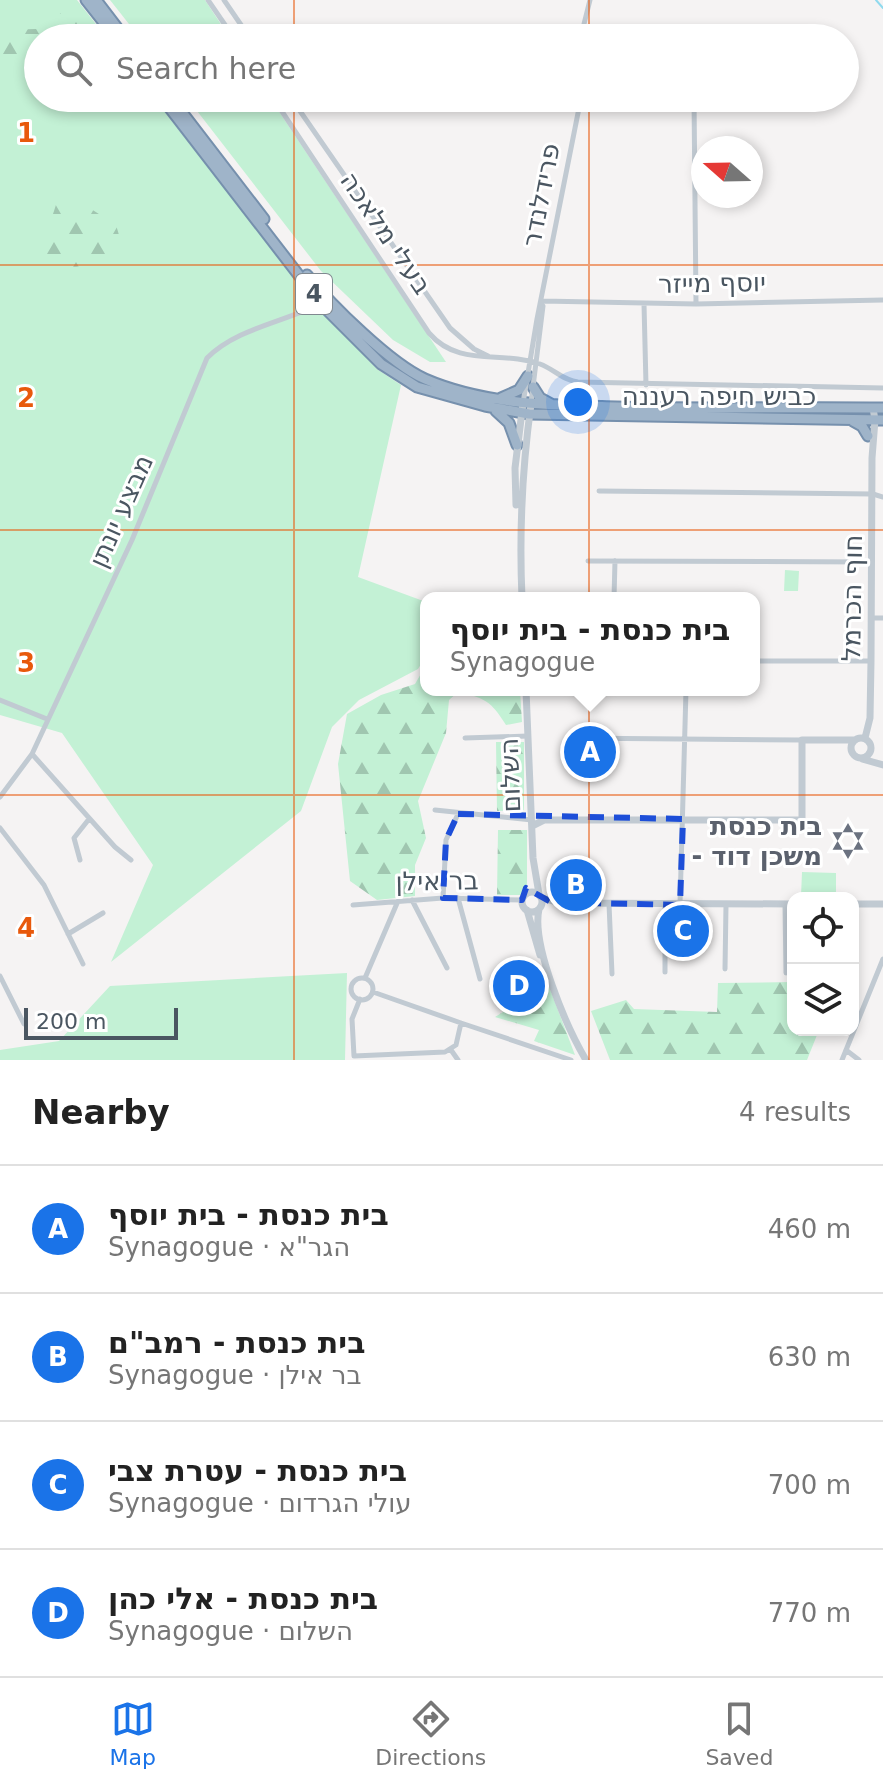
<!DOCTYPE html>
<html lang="en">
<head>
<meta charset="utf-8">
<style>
  body { margin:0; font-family:"DejaVu Sans","Noto Sans Hebrew",sans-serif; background:#f6f6f6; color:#222 }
  .controls { position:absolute; right:24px; bottom:24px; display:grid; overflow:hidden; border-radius:16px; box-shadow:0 4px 12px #0003 }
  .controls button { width:72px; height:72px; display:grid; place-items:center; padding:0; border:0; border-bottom:2px solid #e0e0e0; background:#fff; color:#222; font:40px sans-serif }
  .compass { position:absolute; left:691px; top:136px; width:72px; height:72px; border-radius:50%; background:#fff; box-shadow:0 4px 12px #0003; rotate:290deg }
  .scale { position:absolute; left:24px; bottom:20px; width:154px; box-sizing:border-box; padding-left:8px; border:4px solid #4a5661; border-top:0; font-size:22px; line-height:28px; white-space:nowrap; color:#4a5661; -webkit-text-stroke:6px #fff; paint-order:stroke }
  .you { position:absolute; left:578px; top:402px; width:28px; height:28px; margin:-20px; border:6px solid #fff; border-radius:50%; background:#1a73e8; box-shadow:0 0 0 12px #1a73e833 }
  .badge { display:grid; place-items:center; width:52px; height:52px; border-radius:50%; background:#1a73e8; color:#fff; font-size:26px; font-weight:700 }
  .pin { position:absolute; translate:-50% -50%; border:4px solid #fff; box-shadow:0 2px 8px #0006 }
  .popup { position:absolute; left:420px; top:592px; width:340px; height:104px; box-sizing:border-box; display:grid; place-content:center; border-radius:16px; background:#fff; filter:drop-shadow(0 2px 6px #0005); font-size:26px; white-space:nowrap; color:#767676 }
  .popup b { font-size:30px; color:#222 }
  .popup::after { content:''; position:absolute; left:50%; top:100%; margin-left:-16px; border:16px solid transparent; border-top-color:#fff }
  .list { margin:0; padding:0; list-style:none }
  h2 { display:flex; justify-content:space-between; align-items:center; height:104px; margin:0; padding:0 32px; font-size:34px }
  h2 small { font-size:26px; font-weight:400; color:#767676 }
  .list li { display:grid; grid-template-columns:52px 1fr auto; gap:24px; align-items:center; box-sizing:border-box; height:128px; padding:0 32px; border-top:2px solid #e0e0e0 }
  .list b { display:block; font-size:30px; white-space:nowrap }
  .list p { margin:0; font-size:26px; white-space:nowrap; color:#767676 }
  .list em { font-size:26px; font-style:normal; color:#767676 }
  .icon { flex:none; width:44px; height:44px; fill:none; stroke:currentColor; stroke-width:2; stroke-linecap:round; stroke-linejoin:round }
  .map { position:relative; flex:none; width:883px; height:1060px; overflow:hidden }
  .search { position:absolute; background:#fff; box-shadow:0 4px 12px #0003; left:24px; right:24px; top:24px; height:88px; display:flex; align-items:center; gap:20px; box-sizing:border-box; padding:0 28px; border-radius:44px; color:#767676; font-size:30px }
  .sheet { height:616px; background:#fff }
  nav { display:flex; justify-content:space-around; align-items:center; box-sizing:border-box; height:112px; border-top:2px solid #e0e0e0; background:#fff; font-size:22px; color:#767676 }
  nav a { display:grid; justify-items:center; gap:4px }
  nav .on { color:#1a73e8 }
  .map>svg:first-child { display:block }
  .green { fill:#c3f1d5 }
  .forest { fill:url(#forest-firs) }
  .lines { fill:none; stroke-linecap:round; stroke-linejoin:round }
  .stream { stroke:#90daee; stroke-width:2 }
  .trunk-casing { stroke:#7690ad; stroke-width:13 }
  .minor { stroke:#c1cad2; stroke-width:5 }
  .tertiary { stroke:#c1cad2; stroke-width:7 }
  .trunk { stroke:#9fb4c9; stroke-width:9 }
  .marked { fill:none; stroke:#1d4ed8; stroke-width:6; stroke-dasharray:16 10; stroke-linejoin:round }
  .grid { fill:none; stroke:#e8590c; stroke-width:2; stroke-opacity:0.55 }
  .labels { text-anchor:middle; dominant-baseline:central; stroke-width:6; stroke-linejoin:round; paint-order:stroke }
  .shield { fill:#fff; stroke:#808990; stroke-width:2 }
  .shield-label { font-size:24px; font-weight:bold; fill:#4a5661 }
  .street-label { font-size:26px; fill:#4a5661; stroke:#fff }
  .worship-label { font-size:26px; font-weight:bold; fill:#5b616d; stroke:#fff; text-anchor:end }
  .grid-label { font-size:26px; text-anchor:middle; font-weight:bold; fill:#e8590c; stroke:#fff; stroke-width:6; stroke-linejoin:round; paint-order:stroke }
</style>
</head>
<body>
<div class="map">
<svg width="883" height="1060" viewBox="0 0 883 1060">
  <defs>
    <pattern id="forest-firs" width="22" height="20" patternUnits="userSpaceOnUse" patternTransform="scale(2)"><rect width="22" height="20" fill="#c3f1d5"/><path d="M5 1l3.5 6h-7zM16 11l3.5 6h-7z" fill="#a0c6b0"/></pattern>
  </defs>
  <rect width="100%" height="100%" fill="#f5f3f3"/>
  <path class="green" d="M 0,0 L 77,0 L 107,38 L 38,38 L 38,98 L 154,98 L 312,300 L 377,369 L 401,385 L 358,577 L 426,602 L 426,656 L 418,669 L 359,700 L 332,727 L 301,811 L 111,962 L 153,865 L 62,733 L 0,715 Z
    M 110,0 L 205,0 L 230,38 L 140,38 Z
    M 187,98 L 270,98 L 446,362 L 430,362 L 393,340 L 321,271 Z
    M 785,570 L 799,571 L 798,591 L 784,591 Z
    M 802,872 L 836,873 L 836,897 L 801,896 Z
    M 347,973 L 345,1060 L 0,1060 L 0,1050 L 59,1041 L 110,986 Z"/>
  <path class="forest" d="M 66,10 C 78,16 85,23 86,37 L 38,38 L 38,56 L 24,56 L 0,78 L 0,30 L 36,29 Z
    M 72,200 L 88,207 L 116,225 L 119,235 L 116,255 C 97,264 46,281 45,245 C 45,232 54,214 57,201 Z
    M 426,665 L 426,690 L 520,690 L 522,722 L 506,725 C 491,701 485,698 458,692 L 449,700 L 446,733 L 418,801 L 426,838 L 415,865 L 415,896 L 377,900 L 350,881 L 338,764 L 347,714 L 381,695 L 415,684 Z
    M 496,742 L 524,742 L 524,810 L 497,811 Z
    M 498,830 L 527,830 L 527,895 L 497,895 Z
    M 542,968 L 575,1055 L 534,1041 L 539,1030 L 495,1017 L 529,996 L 528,975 Z
    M 793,982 L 793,1030 L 819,1030 L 807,1060 L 610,1060 L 591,1011 L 626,1000 L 634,1009 L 717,1012 L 718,983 Z"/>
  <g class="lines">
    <path class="stream" d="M 876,0 L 883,8"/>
    <g class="trunk-casing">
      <path id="trunk" d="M 86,0 L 116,38
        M 96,0 L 125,38
        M 162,98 L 321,304 L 381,364 L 417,387 L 485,406 L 529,414 L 883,420
        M 171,98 L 264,219
        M 307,275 C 331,305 391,364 425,379 C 485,405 552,405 616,407 C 705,409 794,407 883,408
        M 533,387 L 540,398 L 551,404
        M 501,398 L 519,390 L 528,376
        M 496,411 L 509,423 L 517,445
        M 853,421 L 862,426 L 868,436"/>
    </g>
    <path class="minor" d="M 208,0 L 234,38
      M 224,0 L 250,38
      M 589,38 L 584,24 L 590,0
      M 273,98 L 429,333 C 459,368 501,350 540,364 C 554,369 562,380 578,382 L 883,388
      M 291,98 L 450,328 L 474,349 L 488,356
      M 694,98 L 696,304
      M 542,301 L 696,304 L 883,300
      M 644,304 L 646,385
      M 523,403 L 537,319 L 581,98
      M 531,403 L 543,306
      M 599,491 L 873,494 L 883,497
      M 588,561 L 872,562
      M 614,598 L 615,561
      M 872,618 L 883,618
      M 754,661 L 871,661
      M 0,700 L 47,719
      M 465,738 L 528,736
      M 569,738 L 802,740
      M 32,754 L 115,847 L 131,860
      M 0,797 L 32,754 L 132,540 L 207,358 C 237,328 285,322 322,303
      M 435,810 L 532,820
      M 0,828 L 44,885 L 83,964
      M 80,860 L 74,838 L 89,819
      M 443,898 L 446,840 L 458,814
      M 458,898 L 480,979
      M 412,900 L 447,968
      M 609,904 L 612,974
      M 680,904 L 686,690
      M 785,904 L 786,973
      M 353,905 L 443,898 L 522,900
      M 68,934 L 103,913
      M 725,969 L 726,905
      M 665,972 L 665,905
      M 0,976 L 24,1024
      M 365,978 L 398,901
      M351 989a11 11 0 1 1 22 0a11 11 0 1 1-22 0Z
      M 373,992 L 461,1023
      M 360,999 L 352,1019 L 354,1056 L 445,1052 L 456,1045 L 461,1023 L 571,1060
      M 451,1050 L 458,1060
      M 846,1050 L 859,1060
      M 842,1060 L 883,959"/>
    <path class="tertiary" d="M 516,505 L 515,468 L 523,403
      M 522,598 C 519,532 522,470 531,404
      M 526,690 L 533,858 L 539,894
      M851 748a10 10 0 1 1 20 0a10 10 0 1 1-20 0Z
      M 865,738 L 870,718 L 871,661 L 872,458 L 875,420 L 873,408
      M 862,759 L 883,765
      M 532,826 L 544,820 L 802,820 L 802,740 L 854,740
      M522 902a10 10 0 1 1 20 0a10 10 0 1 1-20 0Z
      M 542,898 L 560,903 L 793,904
      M 853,904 L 883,904
      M 539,909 C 531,945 567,1028 586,1060
      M 527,910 L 540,955"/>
    <use href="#trunk" class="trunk"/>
  </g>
  <path class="marked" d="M 458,814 L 683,819 L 680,905 L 551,902 L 526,888 L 522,900 L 443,898 L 446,840 Z"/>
  <path class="grid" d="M 294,0 L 294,38M 589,0 L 589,38M 294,98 L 294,1060M 589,98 L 589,1060M 0,265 L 883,265M 0,530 L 883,530M 0,795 L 883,795"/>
  <defs>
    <g id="synagogue-bare" transform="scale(2.76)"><path d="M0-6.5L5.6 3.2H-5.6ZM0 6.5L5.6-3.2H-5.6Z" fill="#6b7280" stroke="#fff" stroke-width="2.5" paint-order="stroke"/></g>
  </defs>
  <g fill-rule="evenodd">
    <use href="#synagogue-bare" x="848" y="841"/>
  </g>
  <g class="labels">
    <rect class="shield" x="296" y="274" width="36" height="40" rx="6"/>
    <g class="shield-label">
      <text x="314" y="294">4</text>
    </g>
    <g class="street-label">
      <text transform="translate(541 195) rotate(-79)">פרידלנדר</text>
      <text transform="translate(386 233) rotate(56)">בעלי מלאכה</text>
      <text transform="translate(712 283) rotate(-1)">יוסף מייזר</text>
      <text x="719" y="396">כביש חיפה רעננה</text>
      <text transform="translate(121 511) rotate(-66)">מבצע יונתן</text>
      <text transform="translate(852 598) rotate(-89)">חוף הכרמל</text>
      <text transform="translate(510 775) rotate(-92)">השלום</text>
      <text transform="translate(437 881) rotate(-1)">בר אילן</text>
    </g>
    <g class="worship-label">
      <text x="822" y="826">בית כנסת<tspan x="822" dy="30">- משכן דוד</tspan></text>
    </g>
  </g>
  <g class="grid-label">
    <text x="26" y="142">1</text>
    <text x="26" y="407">2</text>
    <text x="26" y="672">3</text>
    <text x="26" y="937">4</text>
  </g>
</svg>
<div class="controls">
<button><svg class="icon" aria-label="locate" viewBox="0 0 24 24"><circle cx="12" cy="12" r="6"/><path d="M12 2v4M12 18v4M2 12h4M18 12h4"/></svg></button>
<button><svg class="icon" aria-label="layers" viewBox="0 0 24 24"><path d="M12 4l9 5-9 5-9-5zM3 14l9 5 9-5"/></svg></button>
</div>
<svg class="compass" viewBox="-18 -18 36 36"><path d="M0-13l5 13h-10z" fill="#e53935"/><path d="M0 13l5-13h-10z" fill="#767676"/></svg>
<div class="scale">200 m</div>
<div class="you"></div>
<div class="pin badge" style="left:590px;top:752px">A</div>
<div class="popup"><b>בית כנסת - בית יוסף</b>Synagogue</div>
<div class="pin badge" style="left:576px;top:885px">B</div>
<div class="pin badge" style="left:683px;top:931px">C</div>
<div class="pin badge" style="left:519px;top:986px">D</div>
<div class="search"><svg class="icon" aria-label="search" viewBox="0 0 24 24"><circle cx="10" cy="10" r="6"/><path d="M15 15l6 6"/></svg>Search here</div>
</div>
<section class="sheet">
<h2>Nearby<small>4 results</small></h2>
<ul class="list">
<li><span class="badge">A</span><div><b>בית כנסת - בית יוסף</b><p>Synagogue · הגר&quot;א</p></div><em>460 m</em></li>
<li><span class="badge">B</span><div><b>בית כנסת - רמב&quot;ם</b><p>Synagogue · בר אילן</p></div><em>630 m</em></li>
<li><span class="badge">C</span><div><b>בית כנסת - עטרת צבי</b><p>Synagogue · עולי הגרדום</p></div><em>700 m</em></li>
<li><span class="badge">D</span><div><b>בית כנסת - אלי כהן</b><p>Synagogue · השלום</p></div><em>770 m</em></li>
</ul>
</section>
<nav>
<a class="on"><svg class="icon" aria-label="map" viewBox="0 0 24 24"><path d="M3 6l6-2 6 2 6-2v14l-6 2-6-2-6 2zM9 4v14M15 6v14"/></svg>Map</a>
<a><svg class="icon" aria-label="directions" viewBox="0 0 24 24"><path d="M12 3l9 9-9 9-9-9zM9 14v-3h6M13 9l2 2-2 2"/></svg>Directions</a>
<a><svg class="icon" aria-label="saved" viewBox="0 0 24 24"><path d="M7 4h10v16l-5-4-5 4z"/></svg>Saved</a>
</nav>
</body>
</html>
